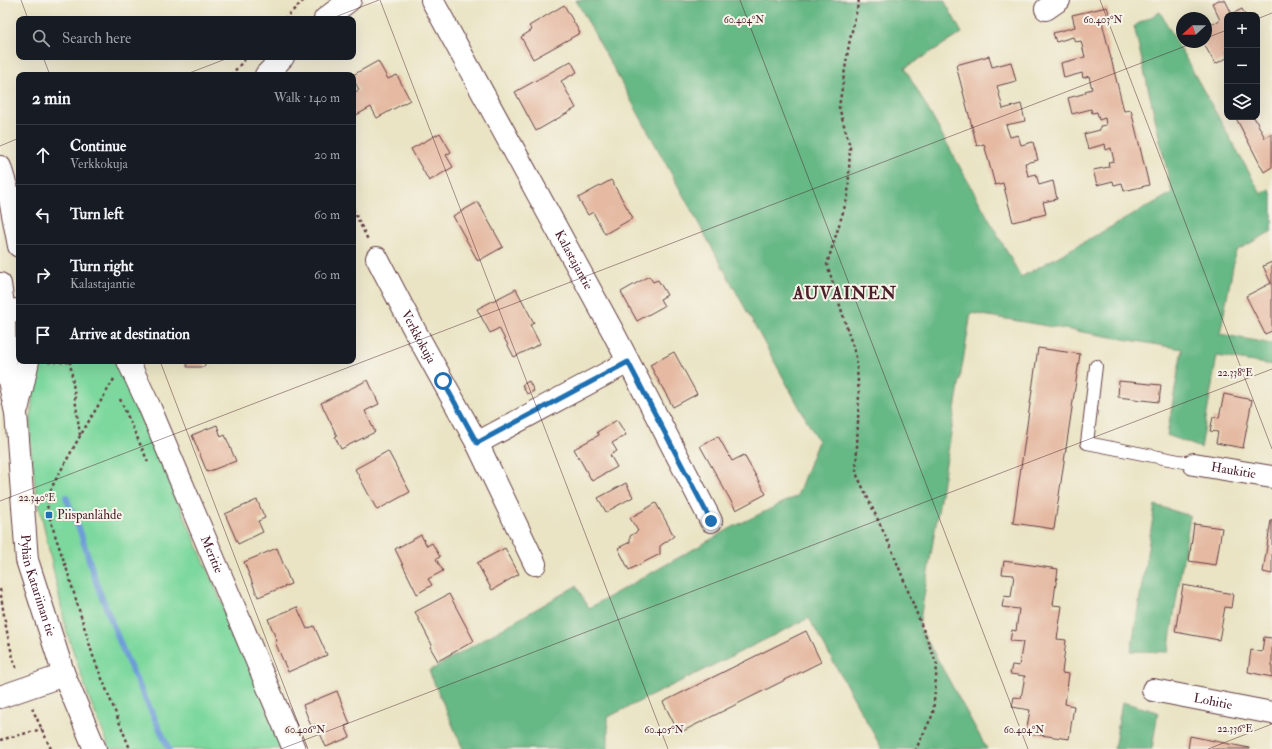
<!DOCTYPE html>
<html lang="en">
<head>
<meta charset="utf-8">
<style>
  body { margin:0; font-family:"IM FELL Double Pica",serif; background:#242831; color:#f1f3f6 }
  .controls { position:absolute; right:12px; top:12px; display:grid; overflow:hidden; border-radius:8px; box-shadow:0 4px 16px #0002 }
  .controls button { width:36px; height:36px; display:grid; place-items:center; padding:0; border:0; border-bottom:1px solid #363941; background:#171b24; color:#f1f3f6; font:20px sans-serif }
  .compass { position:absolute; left:1176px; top:12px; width:36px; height:36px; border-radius:50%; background:#171b24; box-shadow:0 4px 16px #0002; rotate:249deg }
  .stop { position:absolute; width:12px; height:12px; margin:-9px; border:3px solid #1f6fb2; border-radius:50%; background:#fff }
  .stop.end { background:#1f6fb2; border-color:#fff; box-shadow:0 1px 4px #0008 }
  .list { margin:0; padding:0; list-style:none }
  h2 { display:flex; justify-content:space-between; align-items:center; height:52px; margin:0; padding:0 16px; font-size:17px }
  h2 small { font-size:13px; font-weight:400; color:#9ea1a6 }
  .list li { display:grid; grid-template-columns:26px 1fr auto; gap:12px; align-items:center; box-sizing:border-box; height:60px; padding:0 16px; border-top:1px solid #363941 }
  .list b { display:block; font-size:15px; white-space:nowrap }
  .list p { margin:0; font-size:13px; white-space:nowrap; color:#9ea1a6 }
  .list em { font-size:13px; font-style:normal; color:#9ea1a6 }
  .icon { flex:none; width:22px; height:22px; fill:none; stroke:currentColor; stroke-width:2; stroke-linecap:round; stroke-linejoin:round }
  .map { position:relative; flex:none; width:1272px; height:749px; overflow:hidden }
  .search { position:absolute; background:#171b24; box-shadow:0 4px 16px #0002; left:16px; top:16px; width:340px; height:44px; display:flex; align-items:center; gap:10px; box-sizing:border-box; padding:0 14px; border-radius:8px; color:#9ea1a6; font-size:15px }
  .panel { position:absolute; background:#171b24; box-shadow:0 4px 16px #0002; left:16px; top:72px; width:340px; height:292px; border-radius:8px }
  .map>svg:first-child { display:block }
  .green { fill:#7dd89e; stroke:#647c64 }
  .forest { fill:#66b885; stroke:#586c58 }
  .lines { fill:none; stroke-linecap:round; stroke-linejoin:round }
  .stream { stroke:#6e9ed7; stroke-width:6 }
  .building { fill:#e5b9a2 }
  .service-casing { stroke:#623d42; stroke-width:14 }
  .minor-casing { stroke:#623d42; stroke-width:24 }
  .tertiary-casing { stroke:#623d42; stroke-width:24 }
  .path { stroke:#623d42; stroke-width:2.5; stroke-dasharray:3 3; stroke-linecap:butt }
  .service { stroke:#fff; stroke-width:12 }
  .minor { stroke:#fff; stroke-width:22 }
  .tertiary { stroke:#fff; stroke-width:22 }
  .route { stroke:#1f6fb2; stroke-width:5 }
  .ticks { fill:none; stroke:#4a1f2b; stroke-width:1; stroke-opacity:0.45 }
  .poi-dot { fill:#1f6fb2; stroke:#f7f3e8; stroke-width:1.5 }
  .labels { text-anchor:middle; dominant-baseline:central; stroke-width:4; stroke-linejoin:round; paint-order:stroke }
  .street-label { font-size:13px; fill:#4a1f2b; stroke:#f7f3e8 }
  .poi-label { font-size:13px; fill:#4a1f2b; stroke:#f7f3e8; text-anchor:start }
  .district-label { font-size:17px; font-weight:bold; letter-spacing:1px; fill:#4a1f2b; stroke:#f7f3e8 }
  .ticks-label { font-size:10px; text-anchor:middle; fill:#4a1f2b; stroke:#f7f3e8; stroke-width:4; stroke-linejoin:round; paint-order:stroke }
</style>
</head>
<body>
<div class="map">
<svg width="1272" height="749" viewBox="0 0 1272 749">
  <rect width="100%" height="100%" fill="#f7f3e8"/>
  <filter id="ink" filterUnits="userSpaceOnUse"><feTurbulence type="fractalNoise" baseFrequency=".025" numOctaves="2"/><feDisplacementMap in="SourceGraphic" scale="8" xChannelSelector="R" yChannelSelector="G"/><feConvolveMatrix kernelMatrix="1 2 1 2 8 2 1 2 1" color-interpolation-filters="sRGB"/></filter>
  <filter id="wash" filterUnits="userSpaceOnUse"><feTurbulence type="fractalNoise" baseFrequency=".012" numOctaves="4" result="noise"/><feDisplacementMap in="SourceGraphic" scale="16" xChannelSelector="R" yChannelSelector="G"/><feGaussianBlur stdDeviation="0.9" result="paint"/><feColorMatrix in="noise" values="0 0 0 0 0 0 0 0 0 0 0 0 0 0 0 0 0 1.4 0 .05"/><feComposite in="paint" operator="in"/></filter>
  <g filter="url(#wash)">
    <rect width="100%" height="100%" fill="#eae4c5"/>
    <path class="green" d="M 39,361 L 120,361 L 127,383 L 285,749 L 110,749 L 89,698 L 67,633 L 35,485 L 30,439 L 33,381 Z"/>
    <path class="forest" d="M 576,0 L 944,0 L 962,33 L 905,68 L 1021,277 L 1172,193 L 1134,26 L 1160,12 L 1261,194 L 1269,189 L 1272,195 L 1272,231 L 1236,251 L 1220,334 L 1272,344 L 1272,365 L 1217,356 L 1201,448 L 1167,435 L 1182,349 L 971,313 L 919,626 L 987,749 L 882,749 L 809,618 L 608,717 L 608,749 L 463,749 L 429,671 L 576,586 L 589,608 L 733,527 L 797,496 L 818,441 Z
      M 1155,505 L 1190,516 L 1168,652 L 1131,651 Z
      M 1122,702 L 1158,712 L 1152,749 L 1114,749 Z"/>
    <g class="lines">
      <path class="stream" d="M 66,497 L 80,531 L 97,585 L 127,660 L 169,749"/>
    </g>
    <g id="blocks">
      <path class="building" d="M 1219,0 L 1225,0 L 1232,14 L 1242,9 L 1245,15 L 1227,15 L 1227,58 L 1215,64 L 1203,42 L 1206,42 L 1206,27 L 1220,20 L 1212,3 Z
        M 564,5 L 580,33 L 533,59 L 521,37 L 532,30 L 529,26 Z
        M 1107,7 L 1111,20 L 1102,22 L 1124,111 L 1131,110 L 1149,185 L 1124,191 L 1122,183 L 1114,185 L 1113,181 L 1097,185 L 1093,170 L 1109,167 L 1108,162 L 1114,161 L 1111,148 L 1106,150 L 1105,144 L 1088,149 L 1084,134 L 1100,130 L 1100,126 L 1106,125 L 1105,118 L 1099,120 L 1097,112 L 1092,113 L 1091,109 L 1072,114 L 1068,98 L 1086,93 L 1085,91 L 1092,89 L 1089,76 L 1083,78 L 1082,73 L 1064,78 L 1061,63 L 1085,57 L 1081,41 L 1075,42 L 1073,37 L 1056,42 L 1053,33 L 1075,27 L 1072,15 Z
        M 989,56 L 992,67 L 1011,62 L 1016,81 L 997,86 L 1003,109 L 1021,104 L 1025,121 L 1006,125 L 1010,137 L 1018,135 L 1021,145 L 1033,142 L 1038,160 L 1025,163 L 1028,176 L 1036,174 L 1039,185 L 1053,181 L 1057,199 L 1043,202 L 1046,214 L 1013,222 L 1003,183 L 995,185 L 984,144 L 977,146 L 956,65 Z
        M 378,61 L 388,79 L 397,75 L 410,100 L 377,118 L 371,107 L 353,117 L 353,93 L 359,90 L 353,78 L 353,75 Z
        M 571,61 L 577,72 L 561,81 L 576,108 L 536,131 L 515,92 Z
        M 1237,117 L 1254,117 L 1265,138 L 1272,134 L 1272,167 L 1264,172 L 1236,118 Z
        M 440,133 L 451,152 L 446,155 L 453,167 L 429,181 L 411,149 Z
        M 611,180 L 633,218 L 605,234 L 593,212 L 588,215 L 578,198 Z
        M 478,202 L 503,247 L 478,261 L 453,216 Z
        M 1272,262 L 1272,331 L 1265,334 L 1246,296 L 1271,283 L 1263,266 Z
        M 649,276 L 653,282 L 658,280 L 667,295 L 660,299 L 664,306 L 637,321 L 621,292 Z
        M 516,289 L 534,323 L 530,325 L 540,344 L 514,357 L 499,328 L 490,333 L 477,309 Z
        M 1038,348 L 1080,354 L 1054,529 L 1013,523 Z
        M 674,352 L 697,394 L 673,407 L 650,365 Z
        M 187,361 L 206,361 L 204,367 L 187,367 Z
        M 368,380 L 379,404 L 365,411 L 375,432 L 341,449 L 335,437 L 337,436 L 321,403 Z
        M 529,381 L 534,391 L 527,394 L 522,385 Z
        M 1119,381 L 1161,385 L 1159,402 L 1118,397 Z
        M 1224,394 L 1252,400 L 1243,448 L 1216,443 L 1218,432 L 1210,431 L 1213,417 L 1219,418 Z
        M 617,420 L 626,435 L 612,443 L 617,451 L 610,455 L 617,467 L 592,481 L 574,449 L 599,435 L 597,432 Z
        M 217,425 L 221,437 L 225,435 L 236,461 L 207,472 L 192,435 Z
        M 718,436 L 732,461 L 744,455 L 766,494 L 736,510 L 700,446 Z
        M 388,451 L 410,492 L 377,510 L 355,469 Z
        M 626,483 L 633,497 L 606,512 L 598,498 Z
        M 257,500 L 265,518 L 258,521 L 263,532 L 238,544 L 225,514 Z
        M 656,503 L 674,536 L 660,546 L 660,554 L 629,570 L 618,548 L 630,542 L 630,536 L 638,531 L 630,518 Z
        M 1271,520 L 1272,520 L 1272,574 L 1263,572 Z
        M 1194,524 L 1222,528 L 1216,565 L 1189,561 Z
        M 421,535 L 427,546 L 432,543 L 440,557 L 436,559 L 443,571 L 428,579 L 432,585 L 417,594 L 395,549 Z
        M 277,548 L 291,584 L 258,597 L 244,562 Z
        M 505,548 L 519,574 L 492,590 L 477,563 Z
        M 1004,561 L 1058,569 L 1053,605 L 1062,606 L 1057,639 L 1066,640 L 1062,673 L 1069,674 L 1065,704 L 1074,706 L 1069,739 L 1026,733 L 1030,710 L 1012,707 L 1014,697 L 1021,698 L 1025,676 L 1010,674 L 1012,665 L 1019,666 L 1023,642 L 1010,641 L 1012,630 L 1016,631 L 1019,609 L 1002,607 L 1004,596 L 1011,597 L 1014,575 L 1002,574 Z
        M 1183,585 L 1233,594 L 1231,608 L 1225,607 L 1219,640 L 1175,632 Z
        M 449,594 L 474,641 L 438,661 L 430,647 L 432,645 L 415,612 Z
        M 297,607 L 307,629 L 314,626 L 327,655 L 288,672 L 275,642 L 277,641 L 268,619 Z
        M 806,631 L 821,662 L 679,733 L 663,702 Z
        M 1264,637 L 1272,638 L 1272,677 L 1248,672 L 1251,650 L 1262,652 Z
        M 337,691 L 350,724 L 345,726 L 350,737 L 326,747 L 316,724 L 311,726 L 303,705 Z
        M 1190,736 L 1249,748 L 1249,749 L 1188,749 Z"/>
    </g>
  </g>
  <g filter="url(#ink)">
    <use href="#blocks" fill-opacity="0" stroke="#623d42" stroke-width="1"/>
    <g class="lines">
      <g class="service-casing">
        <path id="service" d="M 1096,366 L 1087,443 L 1194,464"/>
      </g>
      <g class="minor-casing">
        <g id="minor">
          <path id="s1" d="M 432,0 L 612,330 L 711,521"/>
          <path d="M 1046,9 L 1059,0"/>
          <path d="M 325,19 L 350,0"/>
          <path d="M 266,75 L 283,57"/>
          <path id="s2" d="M 377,258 L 415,331 L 477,443 L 535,564"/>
          <path d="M 4,311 L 19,310"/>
          <path id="s3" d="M 128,361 L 150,408 L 294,749"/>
          <path d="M 477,443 L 628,362"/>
          <path id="s4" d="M 1194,464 L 1272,477"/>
          <path id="s5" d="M 1153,690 L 1272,713"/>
        </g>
      </g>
      <g class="tertiary-casing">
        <g id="tertiary">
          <path d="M 0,167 L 10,199 L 19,246"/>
          <path id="s6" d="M 0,284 L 4,311 L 5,362 L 16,413 L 27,560 L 64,675 L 95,749"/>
          <path d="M 18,406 L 28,361"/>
          <path d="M 0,697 L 64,675"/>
        </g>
      </g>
      <path class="path" d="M 859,0 L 849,44 L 839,107 L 850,147 L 848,196 L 827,264 L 856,357 L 859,394 L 856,473 L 892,550 L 937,665 L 933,714 L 916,749
        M 284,19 L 304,0
        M 231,75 L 247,57
        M 353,209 L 368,240
        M 70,361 L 80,435
        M 48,362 L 70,362
        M 114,379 L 80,436 L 55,481 L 51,489 L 47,504 L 49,515 L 55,535 L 67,570 L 93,656 L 130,749
        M 120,399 L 148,462
        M 0,589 C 4,616 8,644 17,670
        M 32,708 L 51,749
        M 0,740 L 42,729"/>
      <use href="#service" class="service"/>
      <use href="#minor" class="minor"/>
      <use href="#tertiary" class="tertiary"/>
    </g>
  </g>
  <g class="lines" filter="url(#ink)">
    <path class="route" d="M 443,381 L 477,443 L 628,362 L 711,521"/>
  </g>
  <path class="ticks" d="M 21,0 L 28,19M 380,0 L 668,749M 740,0 L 1028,749M 1100,0 L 1272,449M 330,19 L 379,0M 1257,19 L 1272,13M 1206,38 L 1227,30M 43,57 L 50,75M 184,75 L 231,57M 0,146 L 19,138M 160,361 L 308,749M 0,501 L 1196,42M 281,749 L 1272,369M 1208,749 L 1272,724"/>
  <rect class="poi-dot" x="45" y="511" width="8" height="8" rx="2"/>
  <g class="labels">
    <g class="street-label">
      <text stroke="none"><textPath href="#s1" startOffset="296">Kalastajantie</textPath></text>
      <text stroke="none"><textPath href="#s2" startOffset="89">Verkkokuja</textPath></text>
      <text stroke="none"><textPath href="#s4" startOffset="40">Haukitie</textPath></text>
      <text stroke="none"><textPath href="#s3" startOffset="211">Meritie</textPath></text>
      <text stroke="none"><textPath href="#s6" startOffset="305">Pyhän Katariinan tie</textPath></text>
      <text stroke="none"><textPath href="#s5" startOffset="61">Lohitie</textPath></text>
    </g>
    <g class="poi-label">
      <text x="57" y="515">Piispanlähde</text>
    </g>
    <g class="district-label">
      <text x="845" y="293">AUVAINEN</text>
    </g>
  </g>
  <g class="ticks-label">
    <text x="744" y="23">60.404°N</text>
    <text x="1103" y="23">60.403°N</text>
    <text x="1235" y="376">22.338°E</text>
    <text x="37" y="501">22.340°E</text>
    <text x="1235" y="732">22.336°E</text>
    <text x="305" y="733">60.406°N</text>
    <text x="664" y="733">60.405°N</text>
    <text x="1024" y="733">60.404°N</text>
  </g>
</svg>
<div class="controls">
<button>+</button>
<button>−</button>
<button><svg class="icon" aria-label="layers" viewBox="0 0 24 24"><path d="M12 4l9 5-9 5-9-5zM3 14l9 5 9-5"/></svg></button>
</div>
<svg class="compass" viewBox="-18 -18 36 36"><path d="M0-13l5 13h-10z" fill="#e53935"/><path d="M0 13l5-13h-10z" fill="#9ea1a6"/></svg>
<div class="stop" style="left:443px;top:381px"></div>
<div class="stop end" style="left:711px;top:521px"></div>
<div class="search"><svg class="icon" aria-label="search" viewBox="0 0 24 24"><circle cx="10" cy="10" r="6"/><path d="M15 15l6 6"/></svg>Search here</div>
<section class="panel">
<h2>2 min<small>Walk · 140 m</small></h2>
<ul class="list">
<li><svg class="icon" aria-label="ahead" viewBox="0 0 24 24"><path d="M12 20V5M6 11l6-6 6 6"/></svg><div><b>Continue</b><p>Verkkokuja</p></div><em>20 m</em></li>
<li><svg class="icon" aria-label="left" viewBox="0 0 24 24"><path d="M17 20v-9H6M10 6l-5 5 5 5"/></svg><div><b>Turn left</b></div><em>60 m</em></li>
<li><svg class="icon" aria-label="right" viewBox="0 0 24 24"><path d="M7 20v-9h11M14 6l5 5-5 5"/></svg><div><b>Turn right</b><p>Kalastajantie</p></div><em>60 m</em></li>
<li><svg class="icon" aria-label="arrive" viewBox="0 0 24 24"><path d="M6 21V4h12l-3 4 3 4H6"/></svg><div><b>Arrive at destination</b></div></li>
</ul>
</section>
</div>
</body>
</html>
